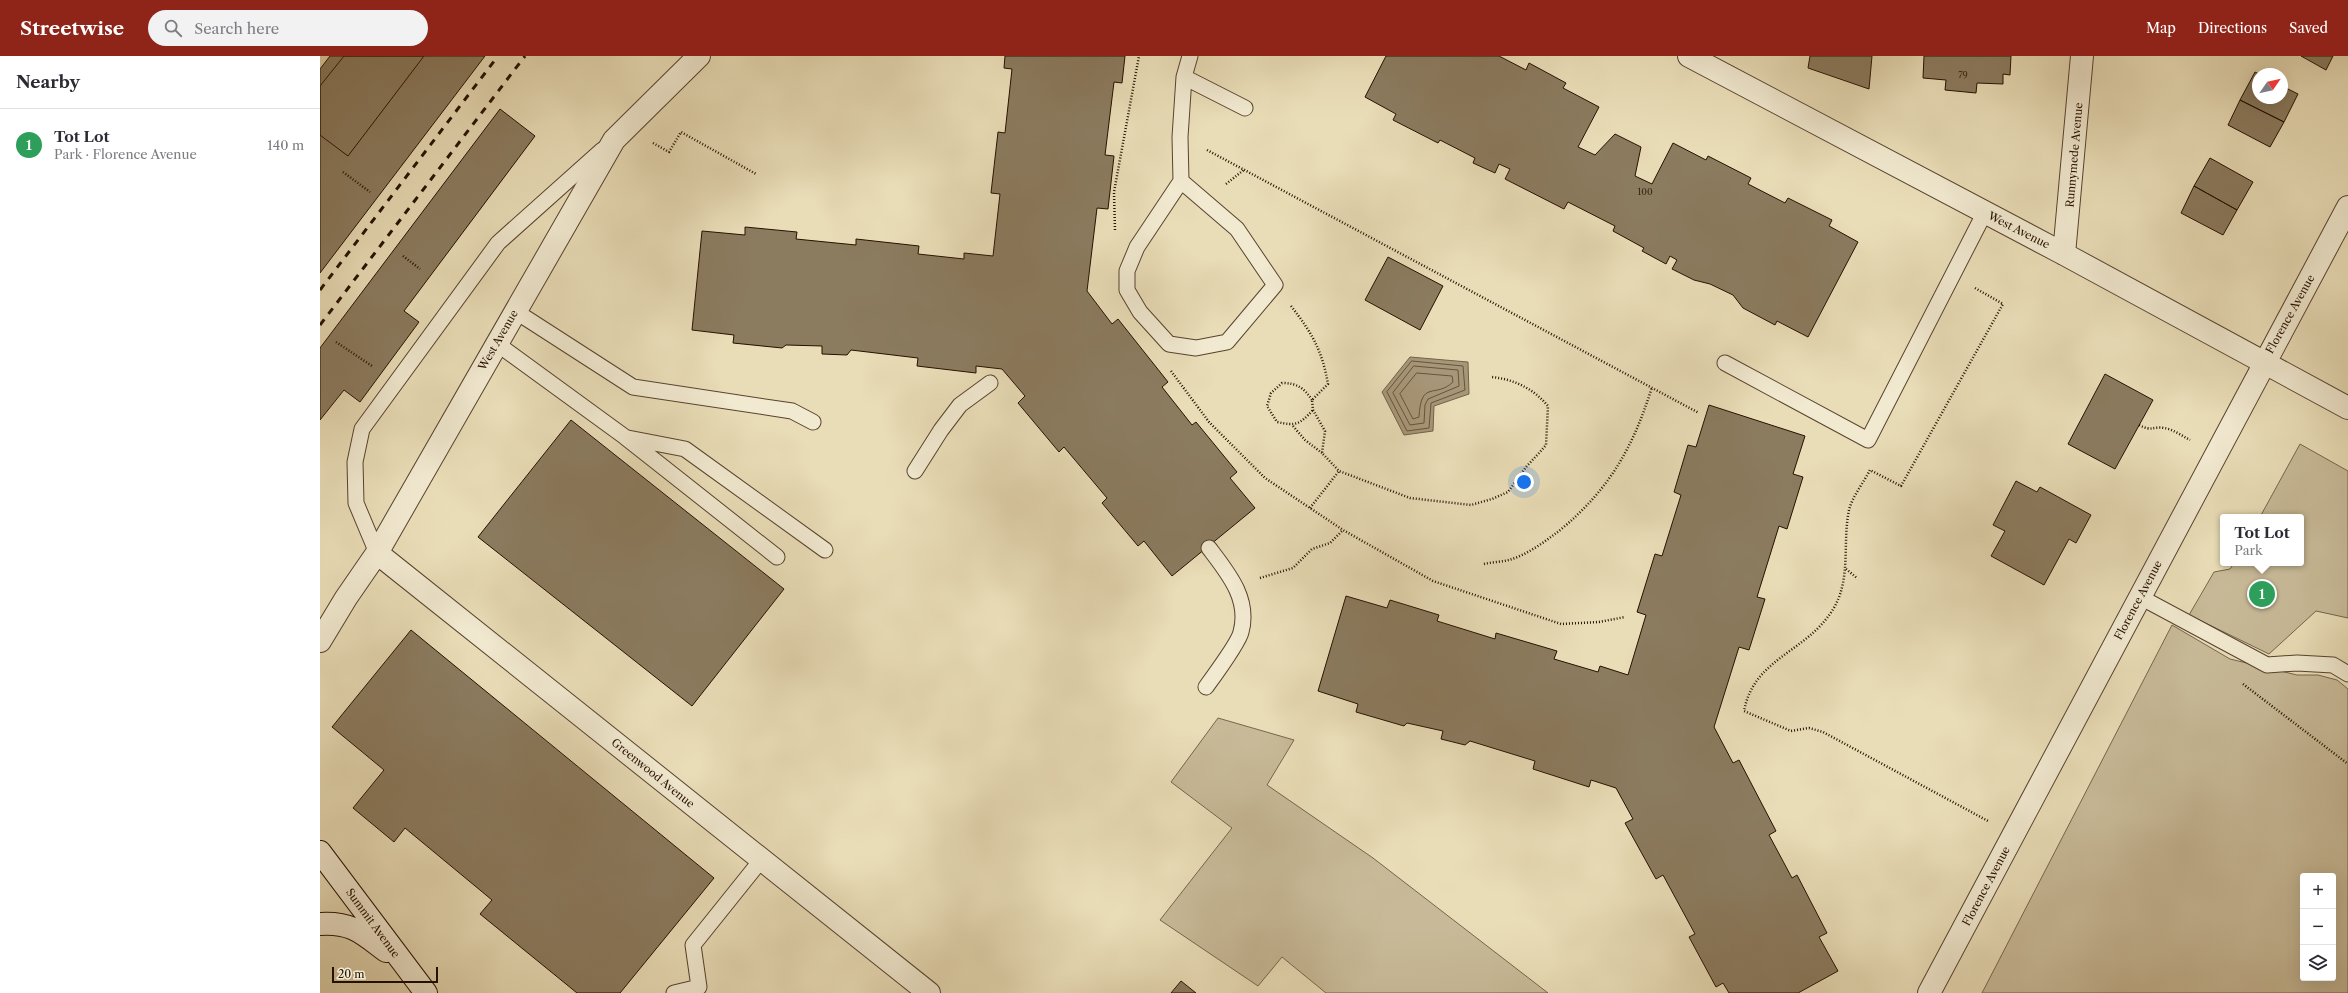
<!DOCTYPE html>
<html lang="en">
<head>
<meta charset="utf-8">
<style>
  body { margin:0; font-family:"Libre Caslon Text",serif; background:#f2f2f3; color:#2b2b33 }
  .controls { position:absolute; right:12px; bottom:12px; display:grid; overflow:hidden; border-radius:4px; box-shadow:0 4px 16px #0002 }
  .controls button { width:36px; height:36px; display:grid; place-items:center; padding:0; border:0; border-bottom:1px solid #e1e1e2; background:#fff; color:#2b2b33; font:20px sans-serif }
  .compass { position:absolute; left:1932px; top:12px; width:36px; height:36px; border-radius:50%; background:#fff; box-shadow:0 4px 16px #0002; rotate:56deg }
  .scale { position:absolute; left:12px; bottom:10px; width:106px; box-sizing:border-box; padding-left:4px; border:2px solid #261000; border-top:0; font-size:11px; line-height:14px; white-space:nowrap; color:#261000; -webkit-text-stroke:3px #f1e9d0; paint-order:stroke }
  .you { position:absolute; left:1204px; top:426px; width:14px; height:14px; margin:-10px; border:3px solid #fff; border-radius:50%; background:#1a73e8; box-shadow:0 0 0 6px #1a73e833 }
  .badge { display:grid; place-items:center; width:26px; height:26px; border-radius:50%; background:#8f2418; color:#fff; font-size:13px; font-weight:700 }
  .pin { position:absolute; translate:-50% -50%; border:2px solid #fff; box-shadow:0 1px 4px #0006 }
  .popup { position:absolute; left:1900px; top:458px; width:84px; height:52px; box-sizing:border-box; display:grid; place-content:center; border-radius:4px; background:#fff; filter:drop-shadow(0 1px 3px #0005); font-size:13px; white-space:nowrap; color:#7c7c81 }
  .popup b { font-size:15px; color:#2b2b33 }
  .popup::after { content:''; position:absolute; left:50%; top:100%; margin-left:-8px; border:8px solid transparent; border-top-color:#fff }
  .list { margin:0; padding:0; list-style:none }
  h2 { display:flex; justify-content:space-between; align-items:center; height:52px; margin:0; padding:0 16px; font-size:17px }
  h2 small { font-size:13px; font-weight:400; color:#7c7c81 }
  .list li { display:grid; grid-template-columns:26px 1fr auto; gap:12px; align-items:center; box-sizing:border-box; height:72px; padding:0 16px; border-top:1px solid #e1e1e2 }
  .list b { display:block; font-size:15px; white-space:nowrap }
  .list p { margin:0; font-size:13px; white-space:nowrap; color:#7c7c81 }
  .list em { font-size:13px; font-style:normal; color:#7c7c81 }
  .icon { flex:none; width:22px; height:22px; fill:none; stroke:currentColor; stroke-width:2; stroke-linecap:round; stroke-linejoin:round }
  .map { position:relative; flex:none; width:2028px; height:937px; overflow:hidden }
  header { display:flex; align-items:center; gap:24px; box-sizing:border-box; height:56px; padding:0 20px; background:#8f2418; color:#fff }
  header strong { font-size:19px }
  nav { display:flex; gap:22px; margin-inline-start:auto; font-size:14px }
  .search { width:280px; height:36px; background:#f2f2f3; display:flex; align-items:center; gap:10px; box-sizing:border-box; padding:0 14px; border-radius:22px; color:#7c7c81; font-size:15px }
  main { display:flex }
  aside { flex:1; background:#fff }
  .map>svg:first-child { display:block }
  .green { fill:#c8ba98; stroke:#77654c; fill-rule:evenodd }
  .water { fill:#a79779; stroke:#736149 }
  .lines { fill:none; stroke-linecap:round; stroke-linejoin:round }
  .shore { stroke:#66543c; stroke-width:1 }
  .building { fill:#8b7b5f; stroke:#261000 }
  .lane-casing { stroke:#57432e; stroke-width:17 }
  .street-casing { stroke:#57432e; stroke-width:24 }
  .secondary-casing { stroke:#261000; stroke-width:24 }
  .path { stroke:#261000; stroke-width:2.5; stroke-dasharray:1 2; stroke-linecap:butt }
  .lane { stroke:#f1e9d0; stroke-width:15 }
  .street { stroke:#f1e9d0; stroke-width:22 }
  .secondary { stroke:#f1e9d0; stroke-width:22 }
  .rail { stroke:#261000; stroke-width:3; stroke-dasharray:7 7; stroke-linecap:butt }
  .labels { text-anchor:middle; dominant-baseline:central; stroke-width:3; stroke-linejoin:round; paint-order:stroke }
  .number-label { font-size:9px; fill:#3f2b18 }
  .street-label { font-size:11px; fill:#261000; stroke:#f1e9d0 }
</style>
</head>
<body>
<header>
<strong>Streetwise</strong>
<div class="search"><svg class="icon" aria-label="search" viewBox="0 0 24 24"><circle cx="10" cy="10" r="6"/><path d="M15 15l6 6"/></svg>Search here</div>
<nav><a>Map</a><a>Directions</a><a>Saved</a></nav>
</header>
<main>
<aside>
<h2>Nearby<small></small></h2>
<ul class="list">
<li><span class="badge" style="background:#2e9e5b">1</span><div><b>Tot Lot</b><p>Park · Florence Avenue</p></div><em>140 m</em></li>
</ul>
</aside>
<div class="map">
<svg width="2028" height="937" viewBox="0 0 2028 937">
  <rect width="100%" height="100%" fill="#e9ddb7"/>
  <filter id="stains"><feTurbulence type="fractalNoise" baseFrequency=".005" numOctaves="4"/><feColorMatrix values="0 0 0 0 .2 0 0 0 0 .09 0 0 0 0 .02 0 0 0 .5 -.17"/></filter>
  <radialGradient id="worn" r=".72"><stop offset=".6" stop-color="#630" stop-opacity="0"/><stop offset="1" stop-color="#630" stop-opacity=".3"/></radialGradient>
  <path class="green" d="M 1980,388 L 2028,415 L 2028,562 L 1996,555 L 1949,598 L 1869,559 L 1894,516 L 1910,513 L 1914,507 L 1981,507 L 1981,461 L 1940,461 Z
    M 1852,569 L 1910,603 L 1977,619 L 1998,619 L 2017,624 L 2028,633 L 2028,937 L 1662,937 ZM 1983,820 L 2013,820 L 2013,922 L 1983,922 Z
    M 898,662 L 974,684 L 947,729 L 1053,802 L 1228,937 L 1006,937 L 962,901 L 938,930 L 840,864 L 912,772 L 851,726 Z"/>
  <path class="water" d="M 1090,301 L 1148,306 L 1149,338 L 1114,350 L 1113,375 L 1084,379 L 1062,336 Z"/>
  <g class="lines">
    <path class="shore" d="M 1092,305 L 1143,310 L 1145,334 L 1111,347 L 1109,372 L 1087,375 L 1067,336 Z
      M 1094,310 L 1138,314 L 1139,330 L 1108,343 L 1105,349 L 1104,367 L 1090,369 L 1073,337 Z
      M 1097,317 L 1132,320 L 1133,326 C 1115,343 1101,323 1099,361 L 1093,363 L 1080,338 Z"/>
  </g>
  <path class="building" d="M 10,0 L 165,0 L 0,217 L 0,13 Z
    M 24,0 L 104,0 L 28,100 L 0,79 L 0,30 Z
    M 685,0 L 805,0 L 802,27 L 794,26 L 785,99 L 794,100 L 788,153 L 777,152 L 767,235 L 792,268 L 798,263 L 848,326 L 842,331 L 872,369 L 876,366 L 917,416 L 910,422 L 935,452 L 852,520 L 824,485 L 818,490 L 782,447 L 787,442 L 744,391 L 739,396 L 698,347 L 705,340 L 682,313 L 656,310 L 656,317 L 597,310 L 598,302 L 531,294 L 527,299 L 502,298 L 502,290 L 466,289 L 462,292 L 413,287 L 414,279 L 372,274 L 382,175 L 425,179 L 425,171 L 477,176 L 476,183 L 536,189 L 536,183 L 599,190 L 598,198 L 644,203 L 644,197 L 673,200 L 680,138 L 671,137 L 678,76 L 685,77 L 692,13 L 684,12 Z
    M 1066,0 L 1179,0 L 1206,14 L 1209,7 L 1246,27 L 1243,32 L 1279,51 L 1258,91 L 1275,99 L 1295,78 L 1321,91 L 1315,120 L 1332,128 L 1353,87 L 1386,104 L 1388,100 L 1431,122 L 1428,128 L 1465,147 L 1468,142 L 1512,164 L 1509,170 L 1538,186 L 1488,281 L 1457,265 L 1455,269 L 1423,252 L 1413,239 L 1390,228 L 1374,224 L 1352,213 L 1357,204 L 1350,200 L 1346,208 L 1322,195 L 1324,192 L 1293,175 L 1295,170 L 1248,146 L 1244,153 L 1185,123 L 1190,113 L 1179,108 L 1175,117 L 1153,107 L 1155,102 L 1120,84 L 1118,87 L 1073,64 L 1076,58 L 1045,41 Z
    M 1490,0 L 1552,0 L 1549,33 L 1488,12 Z
    M 1604,0 L 1691,0 L 1690,19 L 1683,18 L 1683,28 L 1657,27 L 1656,37 L 1625,34 L 1626,24 L 1603,22 Z
    M 1981,0 L 2013,0 L 2006,14 Z
    M 1935,16 L 1939,18 L 1938,42 L 1962,42 L 1962,30 L 1978,38 L 1964,66 L 1920,44 Z
    M 1920,44 L 1964,66 L 1950,91 L 1908,69 Z
    M 180,53 L 215,80 L 84,255 L 99,266 L 40,346 L 24,334 L 0,364 L 0,292 Z
    M 1890,102 L 1933,126 L 1917,154 L 1874,130 Z
    M 1874,130 L 1917,154 L 1903,179 L 1861,157 Z
    M 1068,201 L 1123,230 L 1100,274 L 1045,244 Z
    M 1785,318 L 1833,344 L 1795,413 L 1748,388 Z
    M 1389,349 L 1485,380 L 1473,418 L 1483,421 L 1467,473 L 1459,470 L 1437,541 L 1445,543 L 1429,594 L 1419,591 L 1394,671 L 1413,707 L 1419,704 L 1456,775 L 1449,779 L 1472,822 L 1477,819 L 1507,877 L 1499,881 L 1518,915 L 1478,937 L 1409,937 L 1403,927 L 1396,931 L 1369,881 L 1375,878 L 1343,819 L 1336,823 L 1305,767 L 1313,763 L 1296,732 L 1271,724 L 1269,731 L 1213,713 L 1215,705 L 1150,685 L 1145,689 L 1121,683 L 1123,675 L 1087,667 L 1084,670 L 1036,656 L 1038,648 L 998,635 L 1026,540 L 1067,552 L 1070,544 L 1119,559 L 1117,565 L 1175,583 L 1176,577 L 1237,595 L 1234,603 L 1278,616 L 1280,610 L 1308,619 L 1326,559 L 1317,556 L 1335,498 L 1342,500 L 1361,439 L 1354,436 L 1368,389 L 1376,391 Z
    M 251,364 L 464,533 L 372,650 L 158,481 Z
    M 1696,425 L 1717,436 L 1720,431 L 1771,459 L 1756,487 L 1749,483 L 1724,529 L 1671,500 L 1685,475 L 1673,469 Z
    M 91,574 L 394,822 L 300,937 L 257,937 L 160,858 L 172,844 L 85,772 L 74,786 L 33,752 L 64,714 L 12,671 Z
    M 861,925 L 876,937 L 851,937 Z"/>
  <g class="lines">
    <g class="lane-casing">
      <path id="lane" d="M 864,21 L 925,52
        M 861,125 L 917,173 L 955,229 L 907,286 L 876,292 L 849,288 L 820,256 L 807,234 L 807,215 L 817,191 L 861,125 L 860,81 L 864,21 L 870,0
        M 195,255 L 313,331 L 472,355 L 493,366
        M 176,287 L 305,381 L 457,501
        M 1405,307 L 1548,384 L 1665,156
        M 308,382 L 365,393 L 505,494
        M 595,415 L 621,374 L 640,349 L 670,327
        M 57,497 L 36,447 L 35,406 L 42,373 L 178,187 L 282,94
        M 1820,541 L 1947,609 L 1977,607 L 2013,609 L 2028,618
        M 886,631 C 894,620 919,586 921,576 C 930,543 908,517 889,492
        M 354,937 L 379,931 L 373,889 L 442,803"/>
    </g>
    <g class="street-casing">
      <path id="street" d="M 1369,0 L 1744,198 L 2028,352
        M 1744,198 L 1762,0
        M 57,497 L 609,937
        M 0,585 L 26,542 L 57,497 L 294,84 L 379,0
        M 1609,937 L 2028,151"/>
    </g>
    <g class="secondary-casing">
      <path id="secondary" d="M 0,796 L 106,937
        M 0,868 C 32,866 42,877 66,895"/>
    </g>
    <path class="path" d="M 333,87 L 349,96 L 361,76 L 436,118
      M 887,94 L 1379,357
      M 23,116 L 50,136
      M 906,128 L 925,113
      M 795,174 L 794,136 L 819,0
      M 83,200 L 100,213
      M 1655,232 L 1683,248 L 1581,430 L 1550,414 C 1544,426 1532,441 1529,454 C 1522,488 1532,524 1512,555 C 1485,597 1434,602 1424,655 L 1471,675 L 1489,672 L 1503,676 L 1668,765
      M 971,250 C 992,277 1002,294 1008,328 L 992,344 L 993,354 L 1005,375 L 1002,397 L 1019,415 L 1090,442 L 1151,449 L 1172,443 L 1188,436 L 1206,411 L 1219,397 L 1226,389 L 1228,350 C 1213,332 1193,323 1171,321
      M 16,286 L 52,310
      M 851,315 L 889,366 L 945,422 L 1023,474 L 1113,525 L 1241,568 L 1279,566 L 1305,561
      M 992,344 C 984,332 977,327 962,327 L 951,337 L 947,350 L 957,366 C 976,370 979,369 993,354
      M 1819,369 C 1833,376 1832,370 1844,372 C 1853,373 1862,380 1870,384
      M 973,370 L 985,384 L 1002,397
      M 990,452 L 1019,415
      M 1164,508 C 1172,506 1181,506 1189,504 C 1207,499 1224,486 1239,475 C 1289,434 1313,392 1332,331
      M 1526,513 L 1537,522
      M 940,522 L 973,512 L 992,493 L 1010,487 L 1023,474
      M 1923,628 L 2028,708"/>
    <use href="#lane" class="lane"/>
    <use href="#street" class="street"/>
    <use href="#secondary" class="secondary"/>
    <path class="rail" d="M 0,234 L 178,0
      M 0,269 L 205,0"/>
  </g>
  <g class="labels">
    <g class="number-label">
      <text x="1643" y="18">79</text>
      <text x="1325" y="135">100</text>
    </g>
    <g class="street-label">
      <text transform="translate(1754 99) rotate(-85)">Runnymede Avenue</text>
      <text transform="translate(1699 174) rotate(27)">West Avenue</text>
      <text transform="translate(1970 258) rotate(-61)">Florence Avenue</text>
      <text transform="translate(178 284) rotate(-60)">West Avenue</text>
      <text transform="translate(1818 544) rotate(-62)">Florence Avenue</text>
      <text transform="translate(333 717) rotate(39)">Greenwood Avenue</text>
      <text transform="translate(1666 830) rotate(-62)">Florence Avenue</text>
      <text transform="translate(53 867) rotate(54)">Summit Avenue</text>
    </g>
  </g>
  <rect width="100%" height="100%" filter="url(#stains)"/>
  <rect width="100%" height="100%" fill="url(#worn)"/>
</svg>
<div class="controls">
<button>+</button>
<button>−</button>
<button><svg class="icon" aria-label="layers" viewBox="0 0 24 24"><path d="M12 4l9 5-9 5-9-5zM3 14l9 5 9-5"/></svg></button>
</div>
<svg class="compass" viewBox="-18 -18 36 36"><path d="M0-13l5 13h-10z" fill="#e53935"/><path d="M0 13l5-13h-10z" fill="#7c7c81"/></svg>
<div class="scale">20 m</div>
<div class="you"></div>
<div class="pin badge" style="left:1942px;top:538px;background:#2e9e5b">1</div>
<div class="popup"><b>Tot Lot</b>Park</div>
</div>
</main>
</body>
</html>
